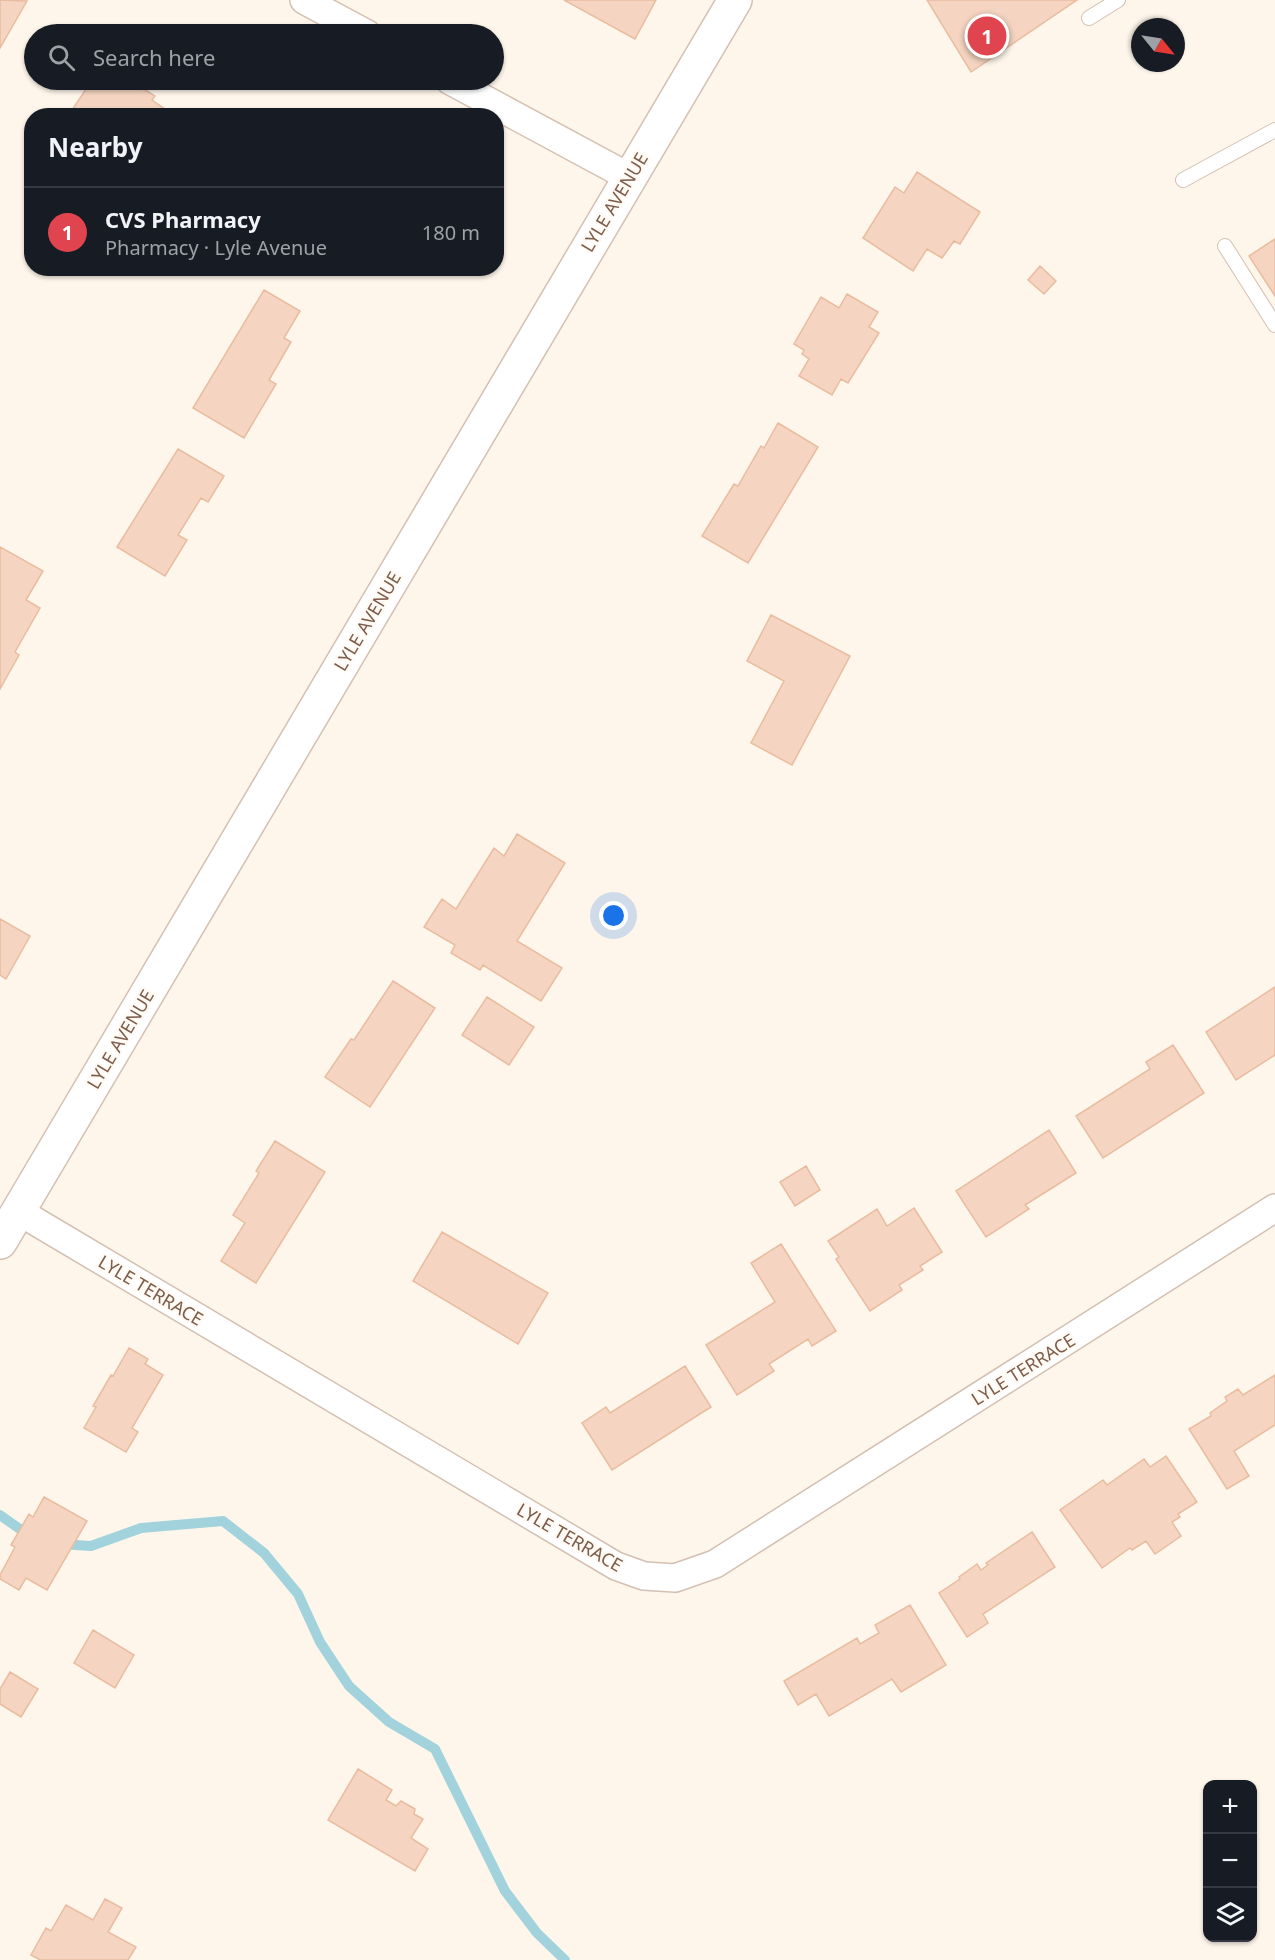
<!DOCTYPE html>
<html lang="en">
<head>
<meta charset="utf-8">
<style>
  body { margin:0; font-family:"Noto Sans",sans-serif; background:#242831; color:#f1f3f6 }
  .controls { position:absolute; right:18px; bottom:18px; display:grid; overflow:hidden; border-radius:12px; box-shadow:0 2px 4px #0004 }
  .controls button { width:54px; height:54px; display:grid; place-items:center; padding:0; border:0; border-bottom:2px solid #363941; background:#171b24; color:#f1f3f6; font:30px sans-serif }
  .compass { position:absolute; left:1131px; top:18px; width:54px; height:54px; border-radius:50%; background:#171b24; box-shadow:0 2px 4px #0004; rotate:120deg }
  .you { position:absolute; left:614px; top:916px; width:21px; height:21px; margin:-15px; border:4px solid #fff; border-radius:50%; background:#1a73e8; box-shadow:0 0 0 9px #1a73e833 }
  .badge { display:grid; place-items:center; width:39px; height:39px; border-radius:50%; background:#7c3aed; color:#fff; font-size:20px; font-weight:700 }
  .pin { position:absolute; translate:-50% -50%; border:3px solid #fff; box-shadow:0 2px 6px #0006 }
  .list { margin:0; padding:0; list-style:none }
  h2 { display:flex; justify-content:space-between; align-items:center; height:78px; margin:0; padding:0 24px; font-size:26px }
  h2 small { font-size:20px; font-weight:400; color:#9ea1a6 }
  .list li { display:grid; grid-template-columns:39px 1fr auto; gap:18px; align-items:center; box-sizing:border-box; height:90px; padding:0 24px; border-top:2px solid #363941 }
  .list b { display:block; font-size:22px; white-space:nowrap }
  .list p { margin:0; font-size:20px; white-space:nowrap; color:#9ea1a6 }
  .list em { font-size:20px; font-style:normal; color:#9ea1a6 }
  .icon { flex:none; width:33px; height:33px; fill:none; stroke:currentColor; stroke-width:2; stroke-linecap:round; stroke-linejoin:round }
  .map { position:relative; flex:none; width:1275px; height:1960px; overflow:hidden }
  .search { position:absolute; background:#171b24; box-shadow:0 2px 4px #0004; left:24px; top:24px; width:480px; height:66px; display:flex; align-items:center; gap:15px; box-sizing:border-box; padding:0 21px; border-radius:33px; color:#9ea1a6; font-size:22px }
  .panel { position:absolute; background:#171b24; box-shadow:0 2px 4px #0004; left:24px; top:108px; width:480px; height:168px; border-radius:24px }
  .map>svg:first-child { display:block }
  .lines { fill:none; stroke-linecap:round; stroke-linejoin:round }
  .stream { stroke:#a2d3dc; stroke-width:10 }
  .building { fill:#f5d5c1; stroke:#e9bca0; stroke-width:1.5 }
  .service-casing { stroke:#d4c0b2; stroke-width:16 }
  .minor-casing { stroke:#d4c0b2; stroke-width:30 }
  .tertiary-casing { stroke:#d4c0b2; stroke-width:36 }
  .service { stroke:#fff; stroke-width:14 }
  .minor { stroke:#fff; stroke-width:27 }
  .tertiary { stroke:#fff; stroke-width:33 }
  .labels { text-anchor:middle; dominant-baseline:central; stroke-width:4.5; stroke-linejoin:round; paint-order:stroke }
  .street-label { font-size:18px; fill:#7c5c4b; stroke:#fffaf3 }
</style>
</head>
<body>
<div class="map">
<svg width="1275" height="1960" viewBox="0 0 1275 1960">
  <rect width="100%" height="100%" fill="#fef6eb"/>
  <g class="lines">
    <path class="stream" d="M 0,1515 L 31,1537
      M 60,1544 L 91,1546 L 141,1528 L 223,1521 L 264,1553 L 298,1594 L 320,1642 L 349,1686 L 389,1722 L 435,1749 L 505,1891 L 537,1933 L 565,1960"/>
  </g>
  <path class="building" d="M 0,0 L 27,1 L 0,48 Z
    M 564,0 L 656,0 L 635,39 Z
    M 927,0 L 1077,0 L 971,72 Z
    M 92,80 L 129,80 L 155,96 L 152,100 L 175,116 L 68,116 Z
    M 917,172 L 980,212 L 960,244 L 954,241 L 942,258 L 927,249 L 913,271 L 863,238 L 895,187 L 904,193 Z
    M 1275,239 L 1275,296 L 1249,256 Z
    M 1040,266 L 1056,281 L 1044,294 L 1028,280 Z
    M 264,290 L 300,311 L 284,338 L 291,342 L 269,380 L 276,384 L 244,438 L 193,408 Z
    M 847,294 L 878,312 L 869,327 L 879,333 L 848,383 L 841,379 L 832,395 L 799,376 L 809,359 L 802,354 L 804,350 L 794,344 L 821,297 L 839,308 Z
    M 778,423 L 818,447 L 748,563 L 702,536 L 734,484 L 738,486 L 761,446 L 764,448 Z
    M 178,449 L 224,476 L 208,502 L 201,498 L 178,535 L 187,540 L 165,576 L 117,547 Z
    M 0,547 L 43,571 L 26,600 L 40,608 L 15,652 L 19,655 L 0,689 Z
    M 771,615 L 850,656 L 792,765 L 751,743 L 784,681 L 747,661 Z
    M 517,834 L 565,863 L 517,941 L 562,968 L 541,1001 L 483,965 L 480,970 L 451,953 L 455,945 L 424,927 L 442,899 L 456,909 L 494,848 L 504,856 Z
    M 0,919 L 30,936 L 6,979 L 0,975 Z
    M 393,981 L 435,1008 L 370,1107 L 325,1077 L 351,1039 L 354,1040 Z
    M 1275,987 L 1275,1055 L 1236,1080 L 1206,1032 Z
    M 487,997 L 534,1027 L 509,1065 L 462,1035 Z
    M 1173,1045 L 1204,1093 L 1103,1158 L 1076,1116 L 1150,1069 L 1146,1062 Z
    M 1049,1130 L 1076,1173 L 1025,1205 L 1029,1209 L 986,1237 L 956,1191 Z
    M 275,1141 L 325,1172 L 256,1283 L 221,1261 L 245,1223 L 233,1215 L 259,1173 L 256,1171 Z
    M 806,1166 L 820,1190 L 795,1206 L 780,1182 Z
    M 914,1208 L 942,1252 L 920,1266 L 923,1270 L 899,1285 L 902,1290 L 870,1311 L 836,1259 L 839,1257 L 828,1241 L 877,1209 L 887,1226 Z
    M 442,1232 L 548,1293 L 518,1344 L 413,1281 Z
    M 781,1244 L 836,1331 L 812,1346 L 808,1339 L 769,1364 L 774,1371 L 737,1395 L 706,1345 L 775,1302 L 751,1263 Z
    M 129,1348 L 148,1359 L 145,1364 L 163,1375 L 132,1428 L 138,1432 L 126,1452 L 84,1428 L 96,1407 L 93,1406 L 111,1375 L 113,1376 Z
    M 685,1366 L 711,1407 L 612,1470 L 582,1423 L 606,1407 L 610,1413 Z
    M 1275,1375 L 1275,1425 L 1234,1451 L 1249,1476 L 1227,1489 L 1189,1429 L 1211,1416 L 1210,1413 L 1227,1401 L 1225,1397 L 1238,1389 L 1243,1395 Z
    M 1166,1456 L 1197,1502 L 1178,1514 L 1180,1517 L 1172,1522 L 1181,1536 L 1155,1554 L 1146,1541 L 1132,1550 L 1130,1548 L 1102,1568 L 1060,1510 L 1103,1480 L 1107,1485 L 1144,1459 L 1150,1467 Z
    M 44,1497 L 87,1521 L 47,1590 L 26,1578 L 19,1590 L 0,1579 L 0,1575 L 15,1547 L 11,1545 L 29,1514 L 33,1517 Z
    M 1032,1532 L 1055,1567 L 983,1614 L 988,1623 L 967,1637 L 939,1593 L 960,1579 L 959,1577 L 977,1564 L 981,1570 L 988,1565 L 986,1563 Z
    M 910,1605 L 946,1665 L 901,1692 L 892,1679 L 829,1716 L 816,1694 L 798,1705 L 784,1681 L 857,1638 L 860,1644 L 879,1633 L 875,1625 Z
    M 93,1630 L 134,1655 L 115,1688 L 74,1663 Z
    M 10,1672 L 38,1689 L 21,1717 L 0,1704 L 0,1689 Z
    M 358,1769 L 392,1790 L 386,1800 L 396,1806 L 401,1801 L 415,1809 L 414,1814 L 423,1819 L 411,1838 L 428,1849 L 415,1871 L 328,1820 Z
    M 105,1899 L 122,1908 L 108,1932 L 136,1947 L 128,1960 L 40,1960 L 31,1955 L 46,1928 L 51,1931 L 66,1905 L 93,1920 Z"/>
  <g class="lines">
    <g class="service-casing">
      <path id="service" d="M 1089,18 L 1118,0
        M 1183,180 L 1275,130
        M 1225,246 L 1275,325"/>
    </g>
    <g class="minor-casing">
      <path id="minor" d="M 304,0 L 367,34
        M 449,80 L 629,177
        M 18,1211 L 616,1566 L 644,1576 L 675,1578 L 715,1564 L 1275,1208"/>
    </g>
    <g class="tertiary-casing">
      <path id="tertiary" d="M 0,1242 L 735,0"/>
    </g>
    <use href="#service" class="service"/>
    <use href="#minor" class="minor"/>
    <use href="#tertiary" class="tertiary"/>
  </g>
  <g class="labels">
    <g class="street-label">
      <text transform="translate(614 202) rotate(-59)">LYLE AVENUE</text>
      <text transform="translate(367 621) rotate(-59)">LYLE AVENUE</text>
      <text transform="translate(120 1039) rotate(-59)">LYLE AVENUE</text>
      <text transform="translate(151 1290) rotate(31)">LYLE TERRACE</text>
      <text transform="translate(1023 1369) rotate(-32)">LYLE TERRACE</text>
      <text transform="translate(570 1537) rotate(30)">LYLE TERRACE</text>
    </g>
  </g>
</svg>
<div class="controls">
<button>+</button>
<button>−</button>
<button><svg class="icon" aria-label="layers" viewBox="0 0 24 24"><path d="M12 4l9 5-9 5-9-5zM3 14l9 5 9-5"/></svg></button>
</div>
<svg class="compass" viewBox="-18 -18 36 36"><path d="M0-13l5 13h-10z" fill="#e53935"/><path d="M0 13l5-13h-10z" fill="#9ea1a6"/></svg>
<div class="you"></div>
<div class="pin badge" style="left:987px;top:36px;background:#e0444e">1</div>
<div class="search"><svg class="icon" aria-label="search" viewBox="0 0 24 24"><circle cx="10" cy="10" r="6"/><path d="M15 15l6 6"/></svg>Search here</div>
<section class="panel">
<h2>Nearby<small></small></h2>
<ul class="list">
<li><span class="badge" style="background:#e0444e">1</span><div><b>CVS Pharmacy</b><p>Pharmacy · Lyle Avenue</p></div><em>180 m</em></li>
</ul>
</section>
</div>
</body>
</html>
